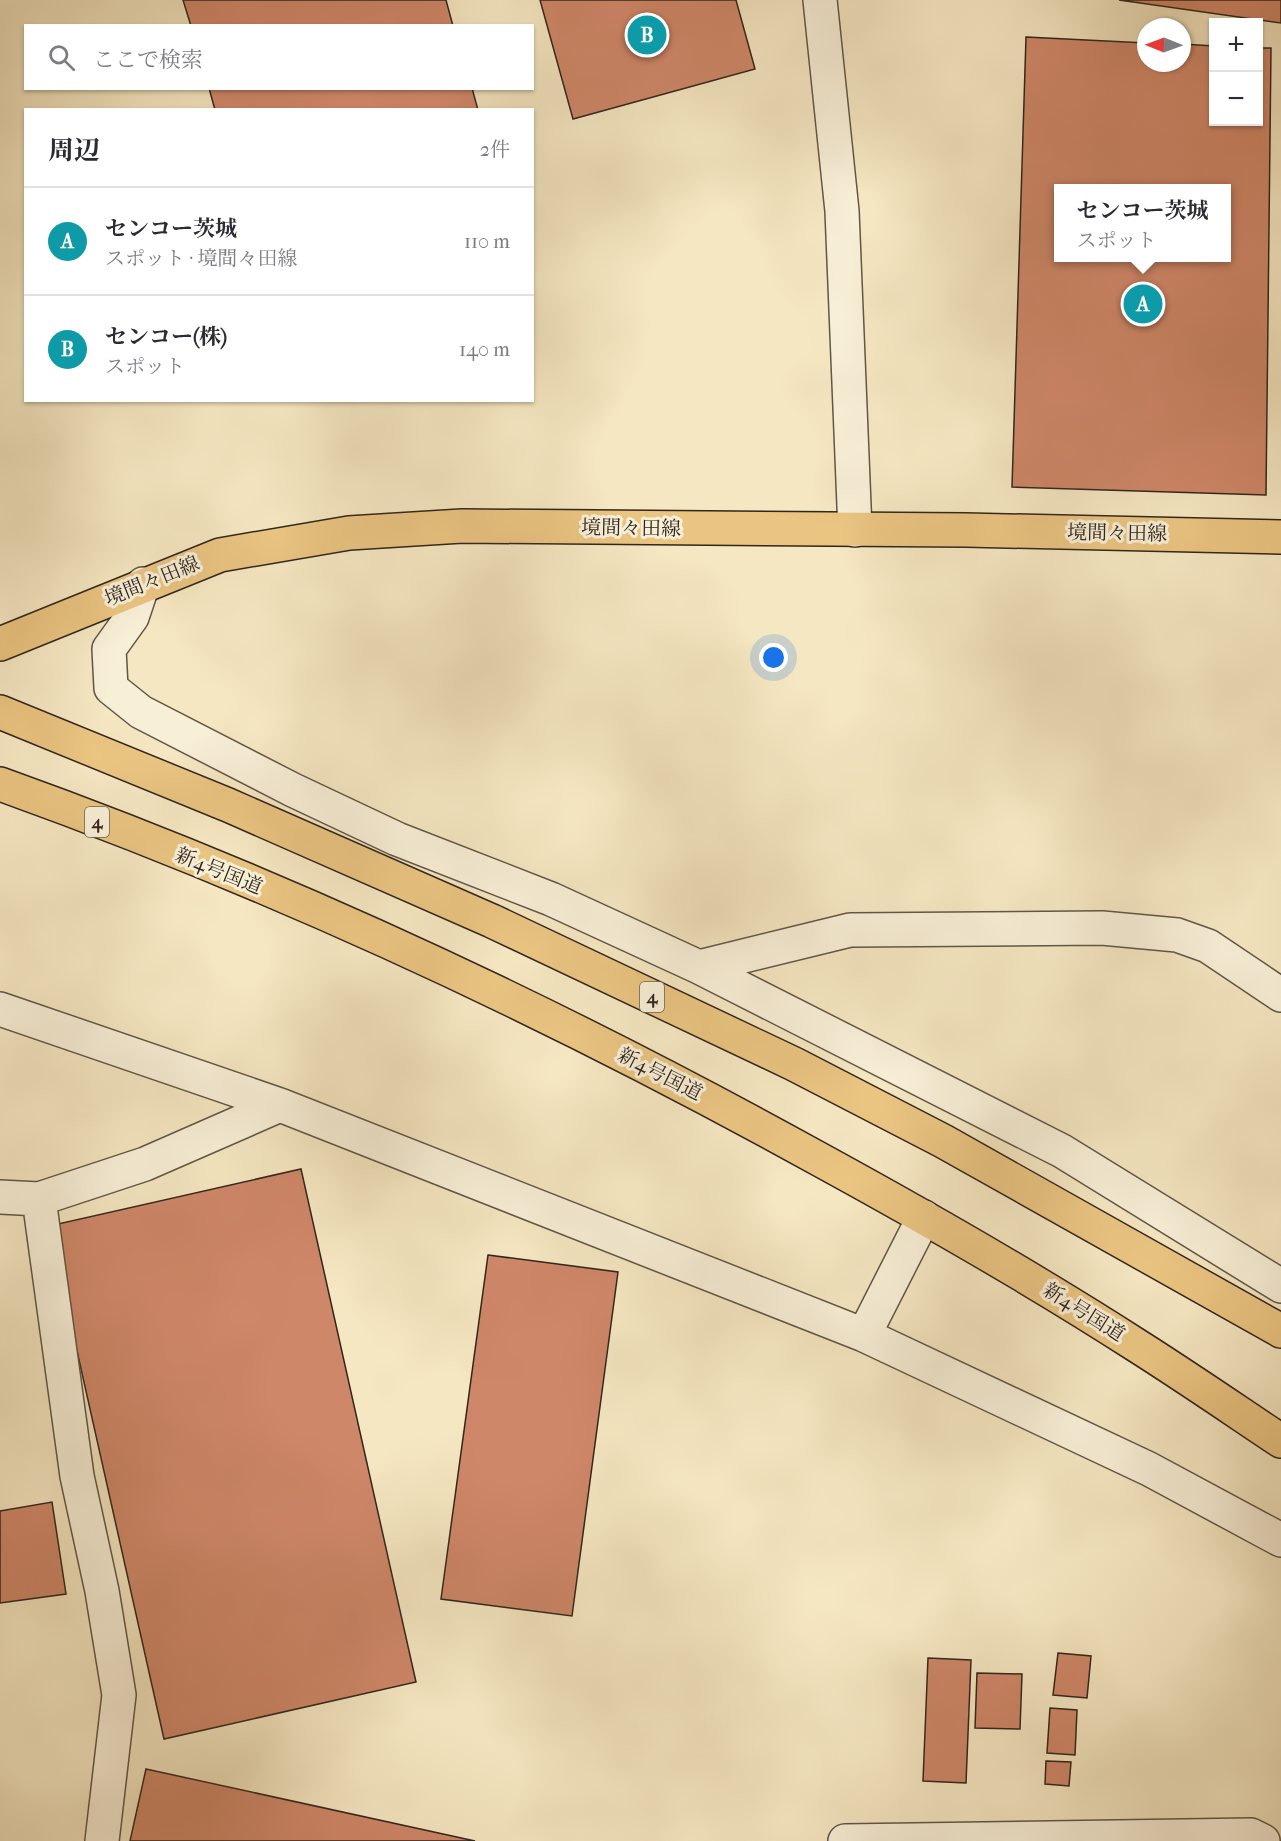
<!DOCTYPE html>
<html lang="ja">
<head>
<meta charset="utf-8">
<style>
  body { margin:0; font-family:"IM FELL French Canon","Noto Serif JP",serif; background:#f2f2f3; color:#2b2b33 }
  .controls { position:absolute; right:18px; top:18px; display:grid; overflow:hidden; border-radius:0px; box-shadow:0 2px 4px #0004 }
  .controls button { width:54px; height:54px; display:grid; place-items:center; padding:0; border:0; border-bottom:2px solid #e1e1e2; background:#fff; color:#2b2b33; font:30px sans-serif }
  .compass { position:absolute; left:1137px; top:18px; width:54px; height:54px; border-radius:50%; background:#fff; box-shadow:0 2px 4px #0004; rotate:271deg }
  .you { position:absolute; left:774px; top:658px; width:21px; height:21px; margin:-15px; border:4px solid #fff; border-radius:50%; background:#1a73e8; box-shadow:0 0 0 9px #1a73e833 }
  .badge { display:grid; place-items:center; width:39px; height:39px; border-radius:50%; background:#8f2418; color:#fff; font-size:20px; font-weight:700 }
  .pin { position:absolute; translate:-50% -50%; border:3px solid #fff; box-shadow:0 2px 6px #0006 }
  .popup { position:absolute; left:1054px; top:184px; width:177px; height:78px; box-sizing:border-box; display:grid; place-content:center; border-radius:0px; background:#fff; filter:drop-shadow(0 2px 4px #0005); font-size:20px; white-space:nowrap; color:#7c7c81 }
  .popup b { font-size:22px; color:#2b2b33 }
  .popup::after { content:''; position:absolute; left:50%; top:100%; margin-left:-12px; border:12px solid transparent; border-top-color:#fff }
  .list { margin:0; padding:0; list-style:none }
  h2 { display:flex; justify-content:space-between; align-items:center; height:78px; margin:0; padding:0 24px; font-size:26px }
  h2 small { font-size:20px; font-weight:400; color:#7c7c81 }
  .list li { display:grid; grid-template-columns:39px 1fr auto; gap:18px; align-items:center; box-sizing:border-box; height:108px; padding:0 24px; border-top:2px solid #e1e1e2 }
  .list b { display:block; font-size:22px; white-space:nowrap }
  .list p { margin:0; font-size:20px; white-space:nowrap; color:#7c7c81 }
  .list em { font-size:20px; font-style:normal; color:#7c7c81 }
  .icon { flex:none; width:33px; height:33px; fill:none; stroke:currentColor; stroke-width:2; stroke-linecap:round; stroke-linejoin:round }
  .map { position:relative; flex:none; width:1281px; height:1841px; overflow:hidden }
  .search { position:absolute; background:#fff; box-shadow:0 2px 4px #0004; left:24px; top:24px; width:510px; height:66px; display:flex; align-items:center; gap:15px; box-sizing:border-box; padding:0 21px; border-radius:0px; color:#7c7c81; font-size:22px }
  .panel { position:absolute; background:#fff; box-shadow:0 2px 4px #0004; left:24px; top:108px; width:510px; height:294px; border-radius:0px }
  .map>svg:first-child { display:block }
  .building { fill:#cf8769; stroke:#30261e; stroke-width:1.5; fill-rule:evenodd }
  .lines { fill:none; stroke-linecap:round; stroke-linejoin:round }
  .minor-casing { stroke:#615647; stroke-width:36 }
  .major-casing { stroke:#30261e; stroke-width:36 }
  .highway-casing { stroke:#30261e; stroke-width:36 }
  .minor { stroke:#f8efd7; stroke-width:33 }
  .major { stroke:#eac481; stroke-width:33 }
  .highway { stroke:#eac481; stroke-width:33 }
  .labels { text-anchor:middle; dominant-baseline:central; stroke-width:6; stroke-linejoin:round; paint-order:stroke }
  .shield { fill:#f8efd7; stroke:#6c6256; stroke-width:1.5 }
  .shield-label { font-size:18px; font-weight:bold; fill:#30261e }
  .street-label { font-size:20px; fill:#30261e; stroke:#f8efd7 }
</style>
</head>
<body>
<div class="map">
<svg width="1281" height="1841" viewBox="0 0 1281 1841">
  <rect width="100%" height="100%" fill="#f5e7c2"/>
  <filter id="stains"><feTurbulence type="fractalNoise" baseFrequency=".00333" numOctaves="4"/><feColorMatrix values="0 0 0 0 .2 0 0 0 0 .09 0 0 0 0 .02 0 0 0 .5 -.17"/></filter>
  <radialGradient id="worn" r=".72"><stop offset=".6" stop-color="#630" stop-opacity="0"/><stop offset="1" stop-color="#630" stop-opacity=".3"/></radialGradient>
  <path class="building" d="M 183,0 L 446,0 L 453,26 L 191,26 Z
    M 540,0 L 736,0 L 755,69 L 573,119 Z
    M 1119,0 L 1281,0 L 1281,23 Z
    M 1026,37 L 1146,43 L 1146,63 L 1182,63 L 1182,44 L 1214,46 L 1214,122 L 1258,122 L 1258,48 L 1271,48 L 1266,495 L 1012,487 ZM 1059,188 L 1227,188 L 1227,258 L 1059,258 Z
    M 209,88 L 472,88 L 478,110 L 215,110 Z
    M 301,1169 L 416,1682 L 164,1739 L 49,1226 Z
    M 488,1255 L 618,1272 L 572,1616 L 441,1599 Z
    M 52,1502 L 66,1594 L 0,1603 L 0,1511 Z
    M 1058,1653 L 1091,1656 L 1087,1698 L 1053,1695 Z
    M 928,1658 L 971,1660 L 966,1783 L 923,1781 Z
    M 977,1673 L 1022,1674 L 1020,1729 L 975,1728 Z
    M 1050,1708 L 1077,1710 L 1075,1755 L 1047,1753 Z
    M 1046,1761 L 1071,1762 L 1069,1786 L 1045,1784 Z
    M 146,1769 L 475,1841 L 130,1841 Z"/>
  <g class="lines">
    <g class="minor-casing">
      <path id="minor" d="M 820,0 L 842,211 L 855,530
        M 143,584 L 132,617 L 109,649 L 111,688 L 141,712 L 293,790 L 397,839 L 551,899 L 699,967 L 850,930 L 1102,928 L 1177,935 L 1208,946 L 1281,995
        M 699,967 L 1062,1151 L 1281,1286
        M 0,1009 L 280,1105 L 864,1335 L 1149,1469 L 1281,1540
        M 0,1197 L 39,1199
        M 864,1335 L 924,1217
        M 102,1841 L 119,1695 L 102,1591 L 77,1476 L 39,1199 L 145,1164 L 280,1105
        M 845,1841 L 1251,1835 L 1263,1841"/>
    </g>
    <g class="major-casing">
      <path id="major" d="M 0,644 L 220,555 L 349,533 L 462,526 L 966,530 L 1281,537"/>
    </g>
    <g class="highway-casing">
      <path id="highway" d="M 0,712 L 228,805 L 492,921 L 794,1064 L 943,1141 L 1281,1331
        M 0,784 C 282,885 555,1013 817,1158 C 925,1217 1032,1278 1136,1345 C 1185,1376 1233,1409 1281,1441"/>
    </g>
    <use href="#minor" class="minor"/>
    <use href="#major" class="major"/>
    <use href="#highway" class="highway"/>
  </g>
  <g class="labels">
    <g class="shield">
      <rect x="85" y="807" width="24" height="30" rx="4.5"/>
      <rect x="640" y="982" width="24" height="30" rx="4.5"/>
    </g>
    <g class="shield-label">
      <text x="97" y="822">4</text>
      <text x="652" y="997">4</text>
    </g>
    <g class="street-label">
      <text transform="translate(631 528) rotate(1)">境間々田線</text>
      <text transform="translate(1117 533) rotate(1)">境間々田線</text>
      <text transform="translate(152 581) rotate(-22)">境間々田線</text>
      <text transform="translate(219 871) rotate(22)">新4号国道</text>
      <text transform="translate(660 1074) rotate(27)">新4号国道</text>
      <text transform="translate(1084 1312) rotate(32)">新4号国道</text>
    </g>
  </g>
  <rect width="100%" height="100%" filter="url(#stains)"/>
  <rect width="100%" height="100%" fill="url(#worn)"/>
</svg>
<div class="controls">
<button>+</button>
<button>−</button>
</div>
<svg class="compass" viewBox="-18 -18 36 36"><path d="M0-13l5 13h-10z" fill="#e53935"/><path d="M0 13l5-13h-10z" fill="#7c7c81"/></svg>
<div class="you"></div>
<div class="pin badge" style="left:1143px;top:304px;background:#0f9aa8">A</div>
<div class="popup"><b>センコー茨城</b>スポット</div>
<div class="pin badge" style="left:647px;top:35px;background:#0f9aa8">B</div>
<div class="search"><svg class="icon" aria-label="search" viewBox="0 0 24 24"><circle cx="10" cy="10" r="6"/><path d="M15 15l6 6"/></svg>ここで検索</div>
<section class="panel">
<h2>周辺<small>2件</small></h2>
<ul class="list">
<li><span class="badge" style="background:#0f9aa8">A</span><div><b>センコー茨城</b><p>スポット · 境間々田線</p></div><em>110 m</em></li>
<li><span class="badge" style="background:#0f9aa8">B</span><div><b>センコー(株)</b><p>スポット</p></div><em>140 m</em></li>
</ul>
</section>
</div>
</body>
</html>
